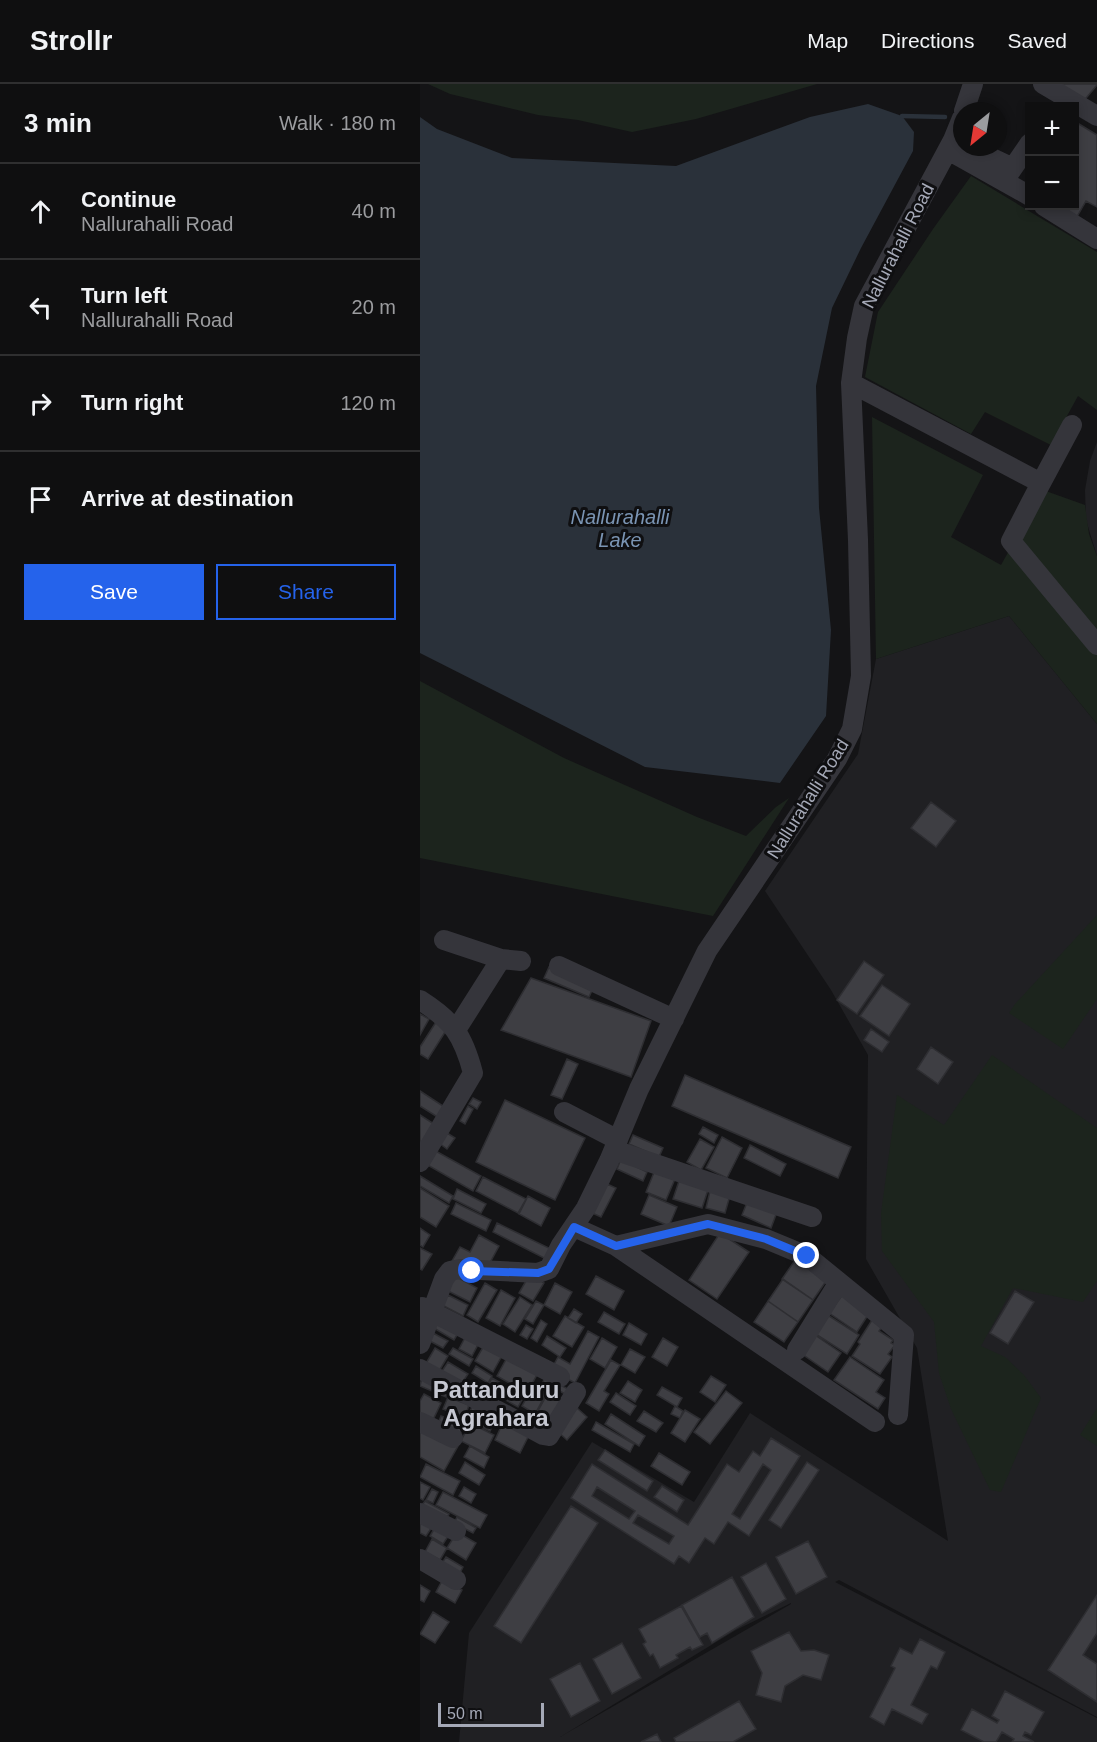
<!DOCTYPE html>
<html lang="en">
<head>
<meta charset="utf-8">
<style>
  body { margin:0; font-family:Arial,sans-serif; background:#1d1d1e; color:#f1f3f6 }
  .controls { position:absolute; right:18px; top:18px; display:grid; overflow:hidden; border-radius:0px; box-shadow:0 3px 9px #0003 }
  .controls button { width:54px; height:54px; display:grid; place-items:center; padding:0; border:0; border-bottom:2px solid #2f2f30; background:#0f0f10; color:#f1f3f6; font:30px sans-serif }
  .compass { position:absolute; left:533px; top:18px; width:54px; height:54px; border-radius:50%; background:#0f0f10; box-shadow:0 3px 9px #0003; rotate:210deg }
  .scale { position:absolute; left:18px; bottom:15px; width:106px; box-sizing:border-box; padding-left:6px; border:3px solid #a5a9b7; border-top:0; font-size:16px; line-height:21px; white-space:nowrap; color:#a5a9b7; -webkit-text-stroke:4px #0f0f11; paint-order:stroke }
  .stop { position:absolute; width:18px; height:18px; margin:-14px; border:4px solid #2563eb; border-radius:50%; background:#fff }
  .stop.end { background:#2563eb; border-color:#fff; box-shadow:0 2px 6px #0008 }
  .list { margin:0; padding:0; list-style:none }
  h2 { display:flex; justify-content:space-between; align-items:center; height:78px; margin:0; padding:0 24px; font-size:26px }
  h2 small { font-size:20px; font-weight:400; color:#9b9c9f }
  .list li { display:grid; grid-template-columns:39px 1fr auto; gap:18px; align-items:center; box-sizing:border-box; height:96px; padding:0 24px; border-top:2px solid #2f2f30 }
  .list b { display:block; font-size:22px; white-space:nowrap }
  .list p { margin:0; font-size:20px; white-space:nowrap; color:#9b9c9f }
  .list em { font-size:20px; font-style:normal; color:#9b9c9f }
  .actions { display:flex; gap:12px; padding:18px 24px }
  .actions a { flex:1; padding:14px 0; border:2px solid #2563eb; border-radius:0px; text-align:center; font-size:21px; color:#2563eb }
  .actions .main { background:#2563eb; color:#fff }
  .icon { flex:none; width:33px; height:33px; fill:none; stroke:currentColor; stroke-width:2; stroke-linecap:round; stroke-linejoin:round }
  .map { position:relative; flex:none; width:677px; height:1658px; overflow:hidden }
  header { display:flex; align-items:center; gap:36px; box-sizing:border-box; height:84px; padding:0 30px; background:#0f0f10; border-bottom:2px solid #2f2f30 }
  header strong { font-size:28px }
  nav { display:flex; gap:33px; margin-inline-start:auto; font-size:21px }
  main { display:flex }
  aside { flex:1; background:#0f0f10 }
  .map>svg:first-child { display:block }
  .built { fill:#202023; fill-rule:evenodd }
  .green { fill:#1c241d }
  .water { fill:#2a313a }
  .lines { fill:none; stroke-linecap:round; stroke-linejoin:round }
  .stream { stroke:#2a313a; stroke-width:4.5 }
  .building { fill:#3e3e43; stroke:#2e2e32; stroke-width:1.5; fill-rule:evenodd }
  .minor { stroke:#35353b; stroke-width:20 }
  .route { stroke:#2563eb; stroke-width:8 }
  .labels { text-anchor:middle; dominant-baseline:central; stroke-width:6; stroke-linejoin:round; paint-order:stroke }
  .street-label { font-size:18px; fill:#a5a9b7; stroke:#0f0f11 }
  .water-label { font-size:20px; font-style:italic; fill:#7a94b3; stroke:#0f0f11 }
  .district-label { font-size:24px; font-weight:bold; fill:#c6c8d2; stroke:#0f0f11 }
</style>
</head>
<body>
<header>
<strong>Strollr</strong>
<nav><a>Map</a><a>Directions</a><a>Saved</a></nav>
</header>
<main>
<aside>
<h2>3 min<small>Walk · 180 m</small></h2>
<ul class="list">
<li><svg class="icon" aria-label="ahead" viewBox="0 0 24 24"><path d="M12 20V5M6 11l6-6 6 6"/></svg><div><b>Continue</b><p>Nallurahalli Road</p></div><em>40 m</em></li>
<li><svg class="icon" aria-label="left" viewBox="0 0 24 24"><path d="M17 20v-9H6M10 6l-5 5 5 5"/></svg><div><b>Turn left</b><p>Nallurahalli Road</p></div><em>20 m</em></li>
<li><svg class="icon" aria-label="right" viewBox="0 0 24 24"><path d="M7 20v-9h11M14 6l5 5-5 5"/></svg><div><b>Turn right</b></div><em>120 m</em></li>
<li><svg class="icon" aria-label="arrive" viewBox="0 0 24 24"><path d="M6 21V4h12l-3 4 3 4H6"/></svg><div><b>Arrive at destination</b></div></li>
</ul>
<div class="actions"><a class="main">Save</a><a>Share</a></div>
</aside>
<div class="map">
<svg width="677" height="1658" viewBox="0 0 677 1658">
  <rect width="100%" height="100%" fill="#141416"/>
  <path class="built" d="M 677,358 L 677,472 L 666,436 L 665,406 L 670,377 Z
    M 589,532 L 677,640 L 677,1633 L 419,1496 L 415,1498 L 677,1634 L 677,1658 L 39,1658 L 49,1549 L 172,1358 L 274,1418 L 330,1329 L 528,1457 L 497,1264 L 446,1175 L 448,971 L 411,906 L 345,807 L 438,670 L 456,575 ZM 371,1519 L 371,1520 L 140,1653 L 316,1546 Z"/>
  <path class="green" d="M 8,0 L 397,0 L 276,35 L 212,48 L 158,36 L 118,31 L 30,10 Z
    M 551,92 L 677,168 L 677,326 L 658,312 L 631,361 L 565,328 L 551,350 L 445,293 L 458,228 L 513,145 Z
    M 452,333 L 563,391 L 531,453 L 581,481 L 623,406 L 665,421 L 669,450 L 677,472 L 677,640 L 589,532 L 456,575 Z
    M 0,597 L 144,674 L 277,733 L 326,752 L 356,723 L 369,714 L 293,832 L 0,774 Z
    M 677,831 L 677,915 L 643,965 L 589,929 L 595,920 Z
    M 572,971 L 677,1044 L 677,1197 L 663,1218 L 593,1204 L 561,1262 L 585,1273 L 604,1291 L 621,1314 L 581,1408 L 570,1406 L 531,1325 L 519,1289 L 514,1238 L 462,1167 L 461,1129 L 477,1011 L 524,1041 Z
    M 677,1324 L 677,1362 L 660,1351 Z"/>
  <path class="water" d="M 448,20 L 482,32 L 494,48 L 493,67 L 441,164 L 412,224 L 396,302 L 399,424 L 411,546 L 406,632 L 360,699 L 225,683 L 0,569 L 0,33 L 17,45 L 92,74 L 256,82 L 390,33 Z"/>
  <g class="lines">
    <path class="stream" d="M 482,32 L 525,33"/>
  </g>
  <path class="building" d="M 640,0 L 677,0 L 677,1 L 662,19 Z
    M 654,37 L 677,51 L 677,123 L 666,117 L 654,138 L 627,122 L 654,122 Z
    M 511,718 L 536,737 L 516,763 L 491,744 Z
    M 444,877 L 464,891 L 437,930 L 417,916 Z
    M 129,883 L 174,902 L 169,913 L 124,894 Z
    M 111,894 L 231,937 L 211,993 L 81,946 Z
    M 462,901 L 490,920 L 469,952 L 440,932 Z
    M 0,930 L 9,935 L 0,951 Z
    M 16,938 L 27,945 L 8,975 L 0,970 L 0,963 Z
    M 451,945 L 469,958 L 462,968 L 444,956 Z
    M 511,963 L 533,978 L 518,1000 L 497,985 Z
    M 147,975 L 158,980 L 142,1015 L 131,1011 Z
    M 265,991 L 431,1063 L 418,1094 L 252,1022 Z
    M 0,1007 L 26,1024 L 19,1034 L 0,1022 Z
    M 53,1014 L 61,1018 L 57,1025 L 49,1020 Z
    M 85,1016 L 165,1054 L 135,1116 L 56,1078 Z
    M 48,1022 L 53,1025 L 45,1040 L 40,1037 Z
    M 0,1031 L 14,1040 L 0,1062 Z
    M 283,1043 L 298,1051 L 294,1059 L 279,1050 Z
    M 27,1049 L 35,1054 L 27,1065 L 19,1059 Z
    M 213,1051 L 243,1064 L 239,1073 L 209,1060 Z
    M 302,1053 L 322,1064 L 307,1094 L 286,1084 Z
    M 280,1055 L 294,1063 L 281,1086 L 267,1078 Z
    M 330,1061 L 366,1080 L 360,1092 L 324,1074 Z
    M 12,1065 L 61,1092 L 53,1107 L 4,1079 Z
    M 201,1075 L 227,1088 L 223,1097 L 197,1085 Z
    M 235,1086 L 255,1095 L 246,1116 L 226,1108 Z
    M 0,1092 L 33,1112 L 29,1119 L 0,1102 Z
    M 63,1093 L 106,1115 L 98,1129 L 56,1107 Z
    M 260,1094 L 289,1103 L 282,1124 L 253,1115 Z
    M 187,1100 L 196,1104 L 181,1133 L 172,1129 Z
    M 291,1103 L 311,1108 L 305,1129 L 286,1124 Z
    M 0,1104 L 29,1122 L 16,1143 L 0,1133 Z
    M 37,1105 L 66,1120 L 61,1129 L 33,1115 Z
    M 229,1111 L 257,1123 L 249,1142 L 221,1130 Z
    M 108,1112 L 130,1124 L 121,1142 L 99,1130 Z
    M 328,1116 L 357,1128 L 351,1144 L 322,1131 Z
    M 36,1119 L 71,1136 L 66,1147 L 31,1130 Z
    M 77,1139 L 131,1165 L 126,1175 L 73,1148 Z
    M 0,1144 L 10,1151 L 3,1163 L 0,1161 Z
    M 300,1149 L 329,1168 L 297,1215 L 269,1196 Z
    M 59,1151 L 79,1162 L 66,1186 L 32,1177 L 40,1163 L 50,1168 Z
    M 0,1164 L 12,1170 L 2,1186 L 0,1185 Z
    M 378,1172 L 409,1193 L 393,1216 L 362,1195 Z
    M 110,1190 L 124,1199 L 113,1217 L 99,1209 Z
    M 35,1192 L 57,1204 L 50,1218 L 28,1207 Z
    M 176,1192 L 204,1207 L 194,1226 L 166,1210 Z
    M 363,1195 L 393,1216 L 378,1238 L 348,1217 Z
    M 65,1199 L 77,1206 L 58,1238 L 47,1231 Z
    M 135,1199 L 152,1208 L 140,1230 L 124,1221 Z
    M 81,1206 L 95,1214 L 80,1242 L 66,1234 Z
    M 595,1207 L 614,1218 L 588,1260 L 570,1249 Z
    M 423,1210 L 450,1228 L 437,1248 L 409,1229 Z
    M 28,1211 L 48,1221 L 43,1232 L 22,1221 Z
    M 100,1213 L 112,1221 L 95,1248 L 83,1240 Z
    M 116,1217 L 124,1221 L 113,1240 L 105,1235 Z
    M 348,1217 L 378,1238 L 364,1258 L 334,1238 Z
    M 154,1225 L 162,1230 L 156,1239 L 148,1234 Z
    M 184,1228 L 205,1240 L 199,1250 L 178,1238 Z
    M 406,1230 L 439,1251 L 427,1270 L 394,1249 Z
    M 145,1232 L 164,1243 L 152,1263 L 133,1252 Z
    M 18,1233 L 40,1246 L 34,1256 L 12,1243 Z
    M 121,1236 L 127,1240 L 117,1258 L 111,1254 Z
    M 452,1236 L 462,1243 L 459,1247 L 473,1256 L 471,1259 L 475,1261 L 468,1270 L 472,1273 L 460,1290 L 432,1272 L 440,1260 L 438,1258 Z
    M 209,1239 L 227,1250 L 221,1261 L 203,1251 Z
    M 106,1241 L 113,1245 L 107,1255 L 100,1251 Z
    M 168,1247 L 179,1253 L 155,1299 L 131,1286 L 138,1273 L 150,1280 Z
    M 48,1248 L 61,1255 L 52,1272 L 39,1265 Z
    M 13,1249 L 28,1257 L 23,1264 L 8,1256 Z
    M 395,1251 L 421,1269 L 408,1288 L 382,1270 Z
    M 127,1252 L 146,1264 L 140,1273 L 122,1261 Z
    M 182,1254 L 197,1263 L 185,1284 L 170,1275 Z
    M 243,1254 L 258,1263 L 247,1282 L 232,1273 Z
    M 66,1258 L 84,1268 L 73,1288 L 55,1277 Z
    M 15,1264 L 28,1272 L 18,1289 L 5,1281 Z
    M 33,1264 L 53,1275 L 49,1282 L 29,1270 Z
    M 210,1265 L 225,1273 L 215,1289 L 201,1281 Z
    M 89,1270 L 119,1287 L 107,1309 L 77,1292 Z
    M 430,1273 L 464,1296 L 456,1308 L 465,1314 L 458,1325 L 414,1296 Z
    M 191,1276 L 200,1281 L 184,1307 L 189,1310 L 179,1327 L 166,1319 Z
    M 28,1278 L 48,1290 L 40,1302 L 20,1290 Z
    M 56,1282 L 72,1292 L 68,1299 L 52,1289 Z
    M 291,1292 L 306,1301 L 295,1318 L 280,1308 Z
    M 2,1293 L 29,1304 L 26,1313 L 0,1302 Z
    M 125,1293 L 148,1305 L 145,1310 L 123,1298 Z
    M 72,1294 L 104,1312 L 98,1323 L 66,1305 Z
    M 208,1297 L 222,1306 L 215,1318 L 200,1309 Z
    M 114,1301 L 127,1308 L 115,1330 L 102,1322 Z
    M 242,1303 L 262,1314 L 257,1323 L 237,1311 Z
    M 129,1307 L 146,1317 L 131,1343 L 114,1334 Z
    M 306,1307 L 322,1319 L 290,1360 L 274,1348 Z
    M 196,1309 L 216,1322 L 210,1331 L 190,1318 Z
    M 4,1310 L 21,1319 L 12,1338 L 0,1332 L 0,1317 Z
    M 28,1313 L 49,1321 L 45,1333 L 23,1325 Z
    M 54,1319 L 78,1331 L 70,1347 L 46,1336 Z
    M 255,1322 L 263,1327 L 260,1334 L 251,1330 Z
    M 157,1324 L 167,1333 L 147,1356 L 137,1347 Z
    M 265,1326 L 280,1335 L 265,1358 L 251,1349 Z
    M 224,1327 L 243,1339 L 236,1348 L 217,1337 Z
    M 191,1330 L 225,1352 L 219,1362 L 185,1340 Z
    M 21,1332 L 44,1340 L 40,1351 L 17,1342 Z
    M 85,1334 L 111,1347 L 100,1369 L 75,1356 Z
    M 176,1338 L 214,1360 L 210,1368 L 172,1346 Z
    M 50,1339 L 74,1351 L 65,1369 L 41,1357 Z
    M 0,1344 L 38,1362 L 24,1387 L 0,1373 Z
    M 351,1354 L 380,1372 L 329,1452 L 308,1438 L 294,1460 L 285,1454 L 269,1479 L 259,1472 L 254,1480 L 151,1414 L 172,1380 L 268,1441 L 307,1380 L 319,1388 L 333,1367 L 340,1372 ZM 343,1380 L 351,1386 L 320,1435 L 312,1430 ZM 177,1403 L 215,1427 L 209,1435 L 172,1412 ZM 218,1431 L 254,1452 L 249,1460 L 213,1439 Z
    M 50,1362 L 69,1373 L 64,1384 L 44,1373 Z
    M 185,1366 L 233,1397 L 227,1407 L 178,1376 Z
    M 239,1369 L 270,1388 L 262,1401 L 231,1382 Z
    M 45,1378 L 65,1391 L 59,1401 L 39,1389 Z
    M 387,1378 L 399,1386 L 361,1444 L 349,1436 Z
    M 6,1380 L 40,1397 L 33,1411 L 0,1393 Z
    M 0,1398 L 10,1403 L 3,1416 L 0,1414 Z
    M 242,1402 L 264,1416 L 257,1428 L 234,1413 Z
    M 44,1403 L 56,1410 L 51,1419 L 39,1412 Z
    M 12,1405 L 18,1408 L 13,1419 L 6,1416 Z
    M 23,1408 L 67,1431 L 60,1444 L 16,1421 Z
    M 5,1417 L 29,1430 L 26,1435 L 2,1421 Z
    M 151,1422 L 178,1439 L 101,1559 L 74,1542 Z
    M 0,1433 L 14,1440 L 6,1452 L 0,1449 Z
    M 37,1433 L 56,1444 L 53,1449 L 34,1439 Z
    M 17,1440 L 31,1448 L 23,1460 L 10,1452 Z
    M 37,1448 L 56,1459 L 46,1476 L 27,1464 Z
    M 12,1455 L 27,1464 L 20,1476 L 5,1468 Z
    M 388,1457 L 407,1493 L 376,1510 L 356,1473 Z
    M 26,1473 L 43,1483 L 40,1489 L 22,1479 Z
    M 346,1479 L 366,1515 L 342,1529 L 321,1493 Z
    M 312,1493 L 334,1533 L 292,1559 L 287,1549 L 280,1553 L 262,1521 Z
    M 23,1495 L 42,1506 L 35,1519 L 16,1508 Z
    M 0,1501 L 10,1507 L 4,1518 L 0,1516 Z
    M 677,1511 L 677,1549 L 663,1571 L 677,1580 L 677,1618 L 628,1586 Z
    M 261,1522 L 283,1561 L 272,1566 L 270,1563 L 256,1571 L 258,1574 L 240,1584 L 233,1570 L 230,1572 L 223,1560 L 226,1558 L 219,1545 Z
    M 13,1528 L 29,1538 L 15,1559 L 0,1550 Z
    M 369,1548 L 381,1567 L 394,1566 L 409,1571 L 401,1596 L 383,1591 L 365,1602 L 361,1618 L 336,1611 L 342,1589 L 331,1567 Z
    M 500,1555 L 525,1568 L 517,1585 L 511,1582 L 491,1621 L 508,1630 L 502,1640 L 472,1625 L 464,1641 L 450,1633 L 475,1584 L 471,1582 L 480,1564 L 492,1570 Z
    M 202,1559 L 221,1594 L 192,1610 L 173,1575 Z
    M 160,1579 L 180,1617 L 151,1633 L 130,1595 Z
    M 585,1607 L 624,1628 L 611,1651 L 605,1648 L 603,1652 L 614,1658 L 592,1658 L 594,1655 L 582,1648 L 576,1658 L 564,1658 L 541,1646 L 552,1625 L 577,1639 L 579,1636 L 572,1632 Z
    M 319,1617 L 336,1645 L 313,1658 L 256,1658 L 254,1654 Z
    M 237,1650 L 241,1658 L 221,1658 Z"/>
  <g class="lines">
    <path class="minor" d="M 623,0 L 677,32
      M 544,27 L 553,0
      M 549,63 L 593,84
      M 528,66 L 610,112
      M 586,94 L 610,59
      M 624,122 L 677,155
      M 431,299 L 621,399 L 591,457 L 677,561
      M 621,399 L 652,341
      M 24,856 L 81,875
      M 139,882 L 254,935
      M 0,916 C 33,937 43,951 53,989 L 0,1078
      M 36,946 L 81,875 L 101,877
      M 144,1028 L 198,1056
      M 194,1066 L 392,1133
      M 154,1143 L 196,1162 L 455,1338
      M 196,1162 L 288,1140 L 346,1155 L 387,1172 L 484,1251 L 478,1331
      M 2,1223 L 140,1293
      M 0,1260 L 24,1195 L 30,1187 L 40,1185 L 118,1189 L 129,1185 L 141,1161 L 166,1124 L 189,1077 L 219,1005 L 287,867 L 417,675 L 432,645 L 441,592 L 438,456 L 431,299 L 437,254 L 444,222 L 533,56 L 542,34
      M 377,1266 L 419,1198
      M 0,1285 L 123,1351 L 129,1352 L 156,1308
      M 0,1338 L 33,1354
      M 0,1429 L 36,1447
      M 0,1475 L 36,1496"/>
  </g>
  <g class="lines">
    <path class="route" d="M 52,1187 L 118,1189 L 129,1185 L 154,1143 L 196,1162 L 288,1140 L 346,1155 L 387,1172"/>
  </g>
  <g class="labels">
    <g class="street-label">
      <text transform="translate(478 162) rotate(-63)">Nallurahalli Road</text>
      <text transform="translate(388 715) rotate(-58)">Nallurahalli Road</text>
    </g>
    <g class="water-label">
      <text x="200" y="433">Nallurahalli<tspan x="200" dy="23">Lake</tspan></text>
    </g>
    <g class="district-label">
      <text x="76" y="1305">Pattanduru<tspan x="76" dy="28">Agrahara</tspan></text>
    </g>
  </g>
</svg>
<div class="controls">
<button>+</button>
<button>−</button>
</div>
<svg class="compass" viewBox="-18 -18 36 36"><path d="M0-13l5 13h-10z" fill="#e53935"/><path d="M0 13l5-13h-10z" fill="#9b9c9f"/></svg>
<div class="scale">50 m</div>
<div class="stop" style="left:52px;top:1187px"></div>
<div class="stop end" style="left:387px;top:1172px"></div>
</div>
</main>
</body>
</html>
